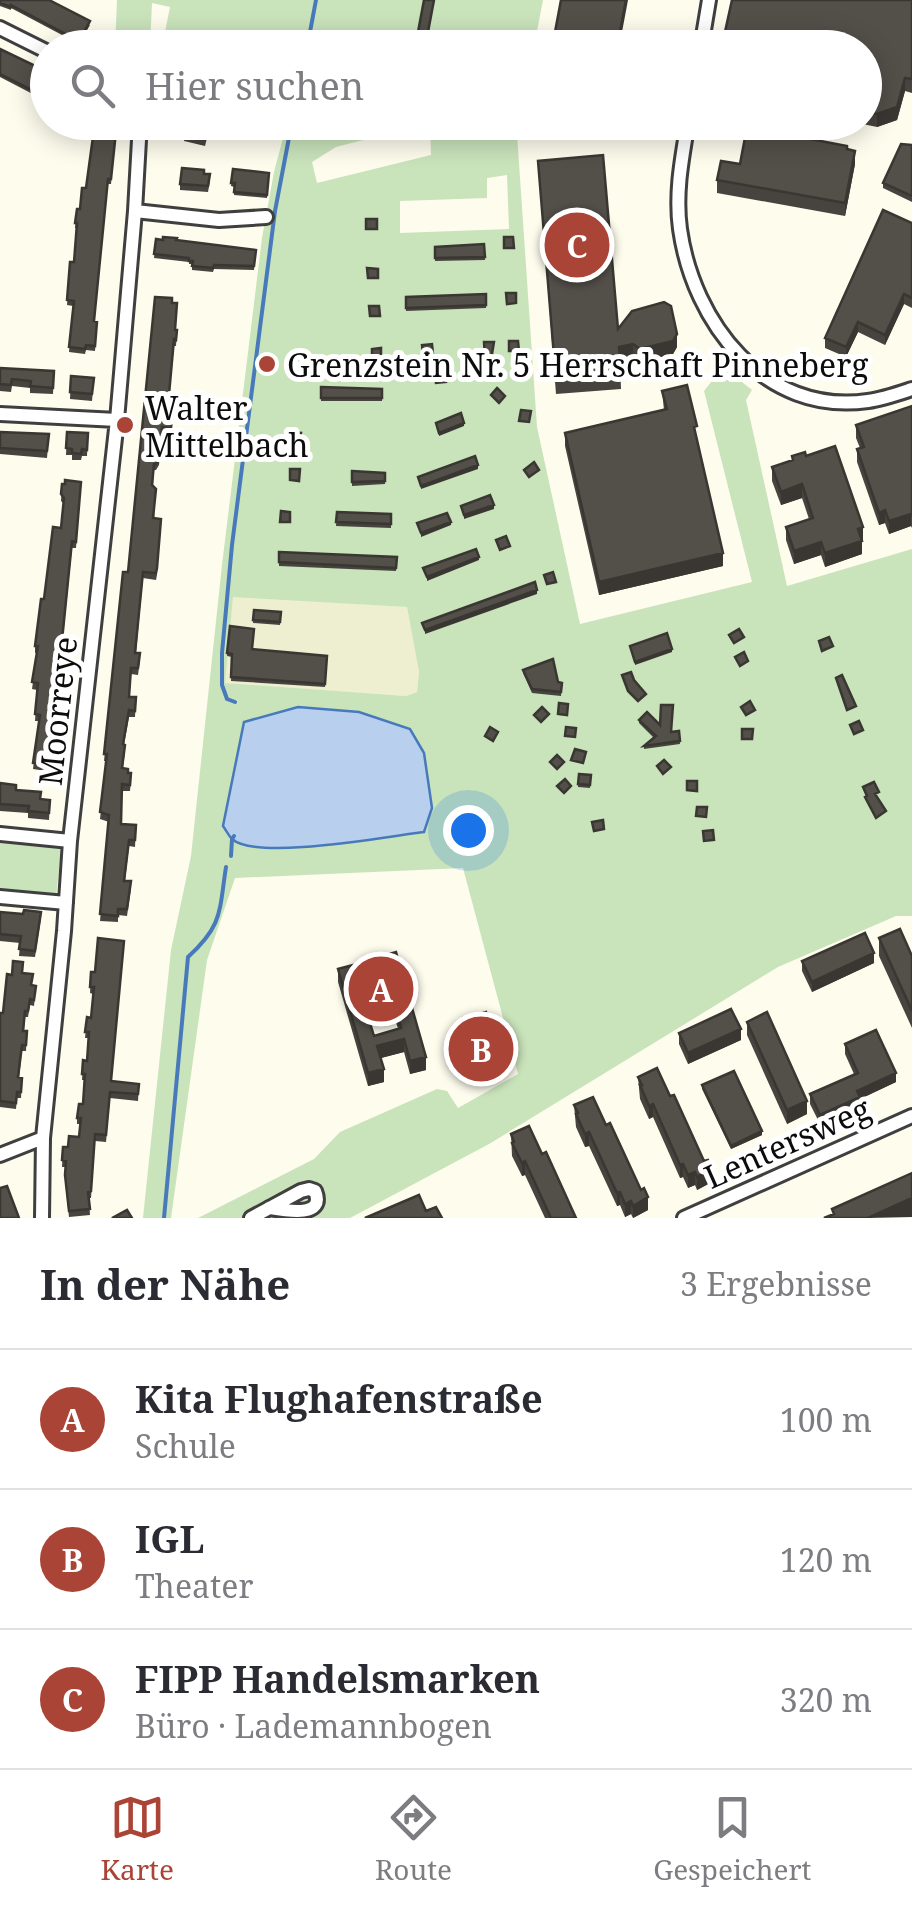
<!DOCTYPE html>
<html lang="de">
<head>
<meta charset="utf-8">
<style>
  body { margin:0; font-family:"Noto Serif",serif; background:#f2f2f3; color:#2b2b33 }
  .you { position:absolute; left:468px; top:830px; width:35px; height:35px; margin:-25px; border:8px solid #fff; border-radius:50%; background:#1a73e8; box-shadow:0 0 0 15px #1a73e833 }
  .badge { display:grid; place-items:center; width:65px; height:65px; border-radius:50%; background:#aa4436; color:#fff; font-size:32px; font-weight:700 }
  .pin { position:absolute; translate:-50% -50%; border:5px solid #fff; box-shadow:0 2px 10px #0006 }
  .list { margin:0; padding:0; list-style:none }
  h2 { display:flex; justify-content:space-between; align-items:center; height:130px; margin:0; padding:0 40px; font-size:42px }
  h2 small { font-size:32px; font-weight:400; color:#7c7c81 }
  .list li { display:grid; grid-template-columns:65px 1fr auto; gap:30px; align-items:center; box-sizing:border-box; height:140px; padding:0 40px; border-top:2px solid #e1e1e2 }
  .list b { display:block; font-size:38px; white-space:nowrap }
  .list p { margin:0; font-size:32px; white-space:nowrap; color:#7c7c81 }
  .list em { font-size:32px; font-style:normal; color:#7c7c81 }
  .icon { flex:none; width:55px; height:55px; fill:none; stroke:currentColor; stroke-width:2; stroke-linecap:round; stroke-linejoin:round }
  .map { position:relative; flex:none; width:912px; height:1218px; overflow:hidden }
  .search { position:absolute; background:#fff; box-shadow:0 5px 25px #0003; left:30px; right:30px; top:30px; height:110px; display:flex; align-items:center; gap:25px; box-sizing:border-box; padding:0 35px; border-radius:55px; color:#7c7c81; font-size:38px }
  .sheet { height:550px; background:#fff }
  nav { display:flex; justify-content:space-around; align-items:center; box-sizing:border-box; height:140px; border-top:2px solid #e1e1e2; background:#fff; font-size:28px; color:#7c7c81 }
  nav a { display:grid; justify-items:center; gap:5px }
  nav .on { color:#aa4436 }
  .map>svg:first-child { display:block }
  .farmland { fill:#edefd0 }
  .green { fill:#c9e3bb; fill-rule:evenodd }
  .water { fill:#b8d0ee; stroke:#487abb; stroke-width:2.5 }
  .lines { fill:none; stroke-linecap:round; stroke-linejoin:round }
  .stream { stroke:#487abb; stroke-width:4 }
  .street-casing { stroke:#3f3f3f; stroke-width:18 }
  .street { stroke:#fff; stroke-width:12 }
  .wall { fill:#47443f; fill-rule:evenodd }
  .shaded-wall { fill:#3a3733 }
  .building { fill:#534f49; stroke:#3a3733; stroke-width:2.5; fill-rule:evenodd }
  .poi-dot { fill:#aa4436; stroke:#fff; stroke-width:4 }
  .labels { text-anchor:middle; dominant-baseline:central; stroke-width:10; stroke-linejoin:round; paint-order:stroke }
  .poi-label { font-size:32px; fill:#0c0c0c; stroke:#fff; text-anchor:start }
  .street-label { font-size:32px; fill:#0c0c0c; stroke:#fff }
</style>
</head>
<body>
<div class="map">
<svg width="912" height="1218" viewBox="0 0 912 1218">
  <rect width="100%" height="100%" fill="#fdfced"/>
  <path class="farmland" d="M 233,596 L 407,607 L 419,672 L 417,692 L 406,696 L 224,683 Z"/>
  <path class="green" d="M 117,0 L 543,0 L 534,47 L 162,47 L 170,7 L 152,3 L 150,47 L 115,48 Z
    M 287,123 L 519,123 L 517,134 L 537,427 L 580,624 L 752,582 L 704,391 L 723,367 L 752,390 L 746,400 L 787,586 L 912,549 L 912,916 L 896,916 L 778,967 L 489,1144 L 350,1218 L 198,1218 L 314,1159 L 340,1132 L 437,1089 L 447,1091 L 458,1108 L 518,1074 L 463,868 L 235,878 L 207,960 L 171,1218 L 143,1218 L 171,950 L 191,856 L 222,565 L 262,238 L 274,172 ZM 430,123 L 431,155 L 317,183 L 312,162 L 336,147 ZM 507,175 L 509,229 L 400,233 L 400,201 L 487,198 L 487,178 ZM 233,597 L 407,607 L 419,672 L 417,692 L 406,696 L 225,683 ZM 298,707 L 424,831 L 399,835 L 244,722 Z
    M 0,838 L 62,844 L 56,897 L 0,892 Z"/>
  <path class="water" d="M 298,707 L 359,712 L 410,729 L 424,753 L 432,808 L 424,832 C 389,836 256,861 232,839 C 228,835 226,830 223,826 L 244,722 Z"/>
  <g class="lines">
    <path class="stream" d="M 307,48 L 316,0
      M 235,702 L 227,699 L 222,685 L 222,653 L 232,545 L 275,211 L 292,122
      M 231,856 L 232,839 L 234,836
      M 164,1218 L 188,957 C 223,925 219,912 226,867"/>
    <g class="street-casing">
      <path id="street" d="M 0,28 L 48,52
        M 701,48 L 709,0
        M 688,122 C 682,158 675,193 680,229 C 693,322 764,416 868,401 C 883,399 897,394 912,389
        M 135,211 L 219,220 L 266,217
        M 0,414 L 117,420
        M 0,834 L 70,841
        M 0,897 L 66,903
        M 0,1155 L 43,1138
        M 42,1218 L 43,1138 L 64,931 L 70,841 L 117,420 L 135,211 L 140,122
        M 251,1218 L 301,1191 L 309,1189 L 315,1191 C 326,1218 287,1211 269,1208
        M 684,1218 L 912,1116"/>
    </g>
    <use href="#street" class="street"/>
  </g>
  <path class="wall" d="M 0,0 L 90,25 L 79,44 L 11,8 L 11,10 L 0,6 Z
    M 912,0 L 912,93 L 905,91 L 897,120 L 877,127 L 853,122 L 864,122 L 864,48 L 723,48 L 723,41 Z
    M 0,49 L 48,72 L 48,102 L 0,77 Z
    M 117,122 L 111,184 L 108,184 L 94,321 L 97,322 L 95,351 L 86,350 L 85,354 L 69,352 L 73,306 L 67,305 L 70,262 L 74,262 L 77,228 L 75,228 L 77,209 L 80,209 L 86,188 Z
    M 185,122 L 216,122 L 214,139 L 207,138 L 205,146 L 184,141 Z
    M 554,122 L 644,122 L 642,130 L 637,133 L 597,125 L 590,129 Z
    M 912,145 L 912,202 L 883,188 L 883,183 Z
    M 538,161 L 618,329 L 677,347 L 673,354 L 640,362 L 633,357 L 620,360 L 621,389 L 556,394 Z
    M 740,164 L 855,164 L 845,216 L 717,193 L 717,180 Z
    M 233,169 L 269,173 L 267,198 L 234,195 L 234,187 L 231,186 Z
    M 204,174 L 210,181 L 208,192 L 180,190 L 180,184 Z
    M 912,223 L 912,308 L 904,304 L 885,345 L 858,332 L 846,357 L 825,348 L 825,338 Z
    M 156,239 L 256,250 L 254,270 L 214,269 L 213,272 L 192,270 L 192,264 L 189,264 L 189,262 L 154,258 Z
    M 484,244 L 485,260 L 435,261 L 435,247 Z
    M 486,294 L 486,308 L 406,311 L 406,297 Z
    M 175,330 L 177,330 L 176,346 L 174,346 L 167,417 L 172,417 L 171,434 L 162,433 L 159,465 L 156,470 L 154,470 L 153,486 L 157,575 L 156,580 L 143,578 L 136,653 L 140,660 L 138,675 L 131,674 L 129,697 L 136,697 L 135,717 L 129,717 L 124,745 L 125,751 L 123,768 L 128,773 L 131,780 L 130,791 L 122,791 L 121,824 L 136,825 L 135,847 L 129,846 L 125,881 L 131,888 L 127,916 L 118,915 L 118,922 L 100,921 L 109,822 L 100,819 L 107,761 L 104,761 L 106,740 L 128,572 Z
    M 0,368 L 54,371 L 53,394 L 30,393 L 30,388 L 12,386 L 11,392 L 0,391 Z
    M 71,376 L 94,378 L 92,401 L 70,399 Z
    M 321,387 L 382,389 L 382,401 L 321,401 Z
    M 662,391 L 697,439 L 723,566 L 599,595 L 565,446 L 565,433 L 664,410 Z
    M 912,406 L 912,528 L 911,526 L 889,534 L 885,523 L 879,525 L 857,462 L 857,449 L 860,448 L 856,438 L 856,425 Z
    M 0,432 L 49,434 L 47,458 L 0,454 Z
    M 67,432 L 88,433 L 87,456 L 82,456 L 81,460 L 72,460 L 72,455 L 66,455 Z
    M 792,456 L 806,456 L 863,540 L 862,541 L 862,554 L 825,567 L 821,555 L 794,564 L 786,540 L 786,527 L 809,519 L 802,498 L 781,505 L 772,481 L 772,467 L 792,460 Z
    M 352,471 L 385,473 L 385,484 L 352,486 Z
    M 81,482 L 76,548 L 72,548 L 59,677 L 57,700 L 59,708 L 54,751 L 53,772 L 33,769 L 39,721 L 35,721 L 37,690 L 32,689 L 37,653 L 35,653 L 35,646 L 61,528 L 64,504 L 61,501 L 62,484 Z
    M 337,512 L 391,514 L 391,528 L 336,526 Z
    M 279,552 L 397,557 L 396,571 L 279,566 Z
    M 254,610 L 281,612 L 280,625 L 253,623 Z
    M 230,626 L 252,649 L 327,656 L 325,687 L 231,681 L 232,657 L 227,656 Z
    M 523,670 L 562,683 L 561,696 L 532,693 L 523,673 Z
    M 639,720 L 660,725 L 671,732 L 679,731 L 680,744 L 644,749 L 644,746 L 654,738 L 639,723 Z
    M 579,774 L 591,775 L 590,788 L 578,787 Z
    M 0,783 L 40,799 L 50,800 L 49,820 L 28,818 L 28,813 L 0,811 Z
    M 0,912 L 41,918 L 35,957 L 19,956 L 20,943 L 0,941 Z
    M 879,938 L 912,956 L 912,1028 L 879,956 Z
    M 382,956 L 426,1070 L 410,1074 L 404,1052 L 381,1058 L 384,1082 L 368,1086 L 338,982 L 338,969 L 360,987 L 385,980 L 382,969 ZM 390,1002 L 398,1029 L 374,1036 L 366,1009 Z
    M 802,961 L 874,963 L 812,992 L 802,971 Z
    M 91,972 L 112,1082 L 139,1084 L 138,1101 L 110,1098 L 106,1142 L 95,1141 L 91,1198 L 89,1198 L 90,1215 L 69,1217 L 65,1181 L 66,1167 L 62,1167 L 63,1147 L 68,1147 L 79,1137 L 81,1124 L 77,1124 L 77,1118 L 83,1104 L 85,1080 L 82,1080 L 83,1060 L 87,1061 L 89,1038 L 85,1038 L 87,1017 L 91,1018 L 93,994 L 90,993 Z
    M 23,973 L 32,985 L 36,986 L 34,1006 L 30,1005 L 28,1017 L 25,1017 L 24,1031 L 27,1031 L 26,1051 L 22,1051 L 19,1078 L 22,1078 L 21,1098 L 17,1098 L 16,1109 L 0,1107 L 0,1013 L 3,1013 L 12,975 Z
    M 463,1018 L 499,1070 L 477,1076 L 463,1028 Z
    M 747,1022 L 807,1114 L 787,1124 L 747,1035 Z
    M 679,1033 L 741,1040 L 688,1064 L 679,1044 Z
    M 845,1044 L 896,1082 L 860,1099 L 860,1106 L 820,1124 L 810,1104 L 810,1094 L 854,1074 L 845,1054 Z
    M 638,1077 L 712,1182 L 697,1190 L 695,1185 L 688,1188 L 683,1177 L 680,1178 L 653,1117 L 649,1119 L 640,1099 Z
    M 702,1085 L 762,1135 L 731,1149 L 702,1089 Z
    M 574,1105 L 648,1210 L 633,1218 L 631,1214 L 625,1217 L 620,1205 L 617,1206 L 589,1146 L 585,1147 L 576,1127 Z
    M 511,1134 L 542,1154 L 576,1218 L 545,1218 L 525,1175 L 522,1176 L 512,1156 Z"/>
  <path class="shaded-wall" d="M 626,0 L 628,0 L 619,48 L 617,48 Z
    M 905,78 L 905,91 L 897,120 L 877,127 L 877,114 Z
    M 590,122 L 597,122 L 597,125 L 590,129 Z
    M 637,122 L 644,122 L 642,130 L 637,133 Z
    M 855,151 L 855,164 L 845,216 L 845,203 Z
    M 904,294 L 904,304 L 885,345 L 885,335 Z
    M 858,322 L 858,332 L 846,357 L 846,347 Z
    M 677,334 L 677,347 L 673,354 L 640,362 L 640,349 Z
    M 633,344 L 633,357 L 619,360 L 619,347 Z
    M 464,423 L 464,426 L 439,436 L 439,433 Z
    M 478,465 L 478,469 L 421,489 L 421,486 Z
    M 802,484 L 802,498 L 781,505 L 781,492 Z
    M 494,505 L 494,509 L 464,519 L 464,515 Z
    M 885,510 L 885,523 L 879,525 L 879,513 Z
    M 911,514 L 911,526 L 889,534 L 889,521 Z
    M 451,522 L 451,525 L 421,537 L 421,533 Z
    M 863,527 L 863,540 L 858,542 L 858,529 Z
    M 862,541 L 862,554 L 825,567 L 825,553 Z
    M 821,542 L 821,555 L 794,564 L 794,551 Z
    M 723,553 L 723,566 L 599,595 L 599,582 Z
    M 479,557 L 479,560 L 427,581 L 427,577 Z
    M 537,590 L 537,594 L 425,634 L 425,630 Z
    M 672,649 L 672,652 L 635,665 L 635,662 Z
    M 874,953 L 874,963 L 812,992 L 812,982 Z
    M 390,989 L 390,1002 L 362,1010 L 362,997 Z
    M 741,1029 L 741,1040 L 688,1064 L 688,1053 Z
    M 404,1039 L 404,1052 L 377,1059 L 377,1046 Z
    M 426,1057 L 426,1070 L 410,1074 L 410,1061 Z
    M 499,1060 L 499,1070 L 477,1076 L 477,1066 Z
    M 384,1069 L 384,1082 L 368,1086 L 368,1073 Z
    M 896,1073 L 896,1082 L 860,1099 L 860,1106 L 820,1124 L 820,1115 L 857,1091 Z
    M 807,1101 L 807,1114 L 787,1124 L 787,1110 Z
    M 653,1104 L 653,1117 L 649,1119 L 649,1106 Z
    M 762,1131 L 762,1135 L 731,1149 L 731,1146 Z
    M 589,1132 L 589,1146 L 585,1147 L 585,1134 Z
    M 525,1161 L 525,1175 L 522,1176 L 522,1163 Z
    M 683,1164 L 683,1177 L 680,1178 L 680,1165 Z
    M 712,1168 L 712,1182 L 697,1190 L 697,1177 Z
    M 695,1172 L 695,1185 L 688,1188 L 688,1175 Z
    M 620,1192 L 620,1205 L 617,1206 L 617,1193 Z
    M 648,1197 L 648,1210 L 633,1218 L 633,1206 Z
    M 912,1198 L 912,1217 L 868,1218 Z
    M 631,1201 L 631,1214 L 625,1217 L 625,1204 Z"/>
  <path class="building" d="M 0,0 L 49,0 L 90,21 L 79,41 L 11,5 L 11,7 L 0,3 Z
    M 424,0 L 434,0 L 425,48 L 415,48 Z
    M 561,0 L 626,0 L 617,48 L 552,48 Z
    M 732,0 L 912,0 L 912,79 L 905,78 L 897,107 L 877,114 L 864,111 L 864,48 L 731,48 L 732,44 L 723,41 Z
    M 0,49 L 48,72 L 48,98 L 0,74 Z
    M 95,122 L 117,122 L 111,179 L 108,179 L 94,321 L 97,322 L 95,346 L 86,345 L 85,349 L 69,347 L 74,301 L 67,300 L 70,262 L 74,262 L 77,223 L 75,223 L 77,209 L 80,209 L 82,188 L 86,188 Z
    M 185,122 L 215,122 L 214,132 L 207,132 L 205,139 L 184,135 Z
    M 747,127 L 847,146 L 847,149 L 855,151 L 845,203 L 717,180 L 721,161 L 740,164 Z
    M 901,144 L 912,145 L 912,196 L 883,183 Z
    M 603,155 L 618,329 L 632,311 L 664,302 L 671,306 L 677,334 L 673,341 L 640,349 L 633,344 L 619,347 L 621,376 L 556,381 L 538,161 Z
    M 182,168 L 204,170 L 204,174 L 210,174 L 208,186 L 180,184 Z
    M 233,169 L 269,173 L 267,195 L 234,192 L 235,183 L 231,183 Z
    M 883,210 L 912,223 L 912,298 L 904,294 L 885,335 L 858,322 L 846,347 L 825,338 Z
    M 366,219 L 377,219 L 377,229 L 366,229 Z
    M 163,237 L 177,238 L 176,240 L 256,250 L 254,266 L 214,265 L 213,268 L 192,266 L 193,261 L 189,261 L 189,258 L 154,254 L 156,239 L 163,240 Z
    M 504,237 L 513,237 L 514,248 L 504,248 Z
    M 484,244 L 485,257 L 435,258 L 435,247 Z
    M 367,268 L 378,269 L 378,278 L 368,278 Z
    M 506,293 L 516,293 L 516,303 L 507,304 Z
    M 486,294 L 486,305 L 406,308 L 406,297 Z
    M 155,297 L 172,298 L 172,303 L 177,303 L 175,330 L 177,330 L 176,340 L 174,339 L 167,417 L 172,417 L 171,428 L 162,427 L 159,459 L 156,464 L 154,464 L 152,485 L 156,489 L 153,518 L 161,519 L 157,568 L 156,573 L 143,572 L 135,653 L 140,653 L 138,668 L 131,668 L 129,697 L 136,697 L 135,711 L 129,710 L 123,744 L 125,745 L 122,768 L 128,769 L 128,773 L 131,773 L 130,785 L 122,784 L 121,824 L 136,825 L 135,840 L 129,840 L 124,881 L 131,881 L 127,909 L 118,909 L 118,916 L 100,914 L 109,815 L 100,812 L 107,754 L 104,754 L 123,572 L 128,572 Z
    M 369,306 L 379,306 L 380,316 L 370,316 Z
    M 509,341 L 518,341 L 519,351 L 509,351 Z
    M 484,342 L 494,342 L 492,354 L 496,377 L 486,378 Z
    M 432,344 L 433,354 L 423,355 L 422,345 Z
    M 381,348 L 381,360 L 372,360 L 372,349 Z
    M 0,368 L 54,371 L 53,388 L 30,386 L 31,381 L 12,379 L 11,385 L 0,384 Z
    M 445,373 L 446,382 L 436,383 L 435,374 Z
    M 71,376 L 94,378 L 92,394 L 70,392 Z
    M 687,385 L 697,426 L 694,427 L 723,553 L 599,582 L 565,433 L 667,409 L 662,391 Z
    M 321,387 L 382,389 L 382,398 L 321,398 Z
    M 497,388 L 505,396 L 499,403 L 491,395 Z
    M 912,406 L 912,516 L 911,514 L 889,521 L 885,510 L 879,513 L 857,449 L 864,447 L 856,425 Z
    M 521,410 L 531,411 L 529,422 L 519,421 Z
    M 461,413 L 464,423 L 439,433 L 436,423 Z
    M 0,432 L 49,434 L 47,451 L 0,448 Z
    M 67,432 L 88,433 L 87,450 L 82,449 L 81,454 L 72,453 L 72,449 L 66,448 Z
    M 290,432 L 301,433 L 300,442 L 290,442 Z
    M 835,446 L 863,527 L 858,529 L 862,541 L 825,553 L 821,542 L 794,551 L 786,527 L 813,518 L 802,484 L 781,492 L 772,467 L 793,460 L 792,456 L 805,452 L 806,456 Z
    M 475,456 L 478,465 L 421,486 L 418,477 Z
    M 534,462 L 539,470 L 529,477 L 524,470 Z
    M 290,469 L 300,469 L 299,481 L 290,480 Z
    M 352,471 L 385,473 L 385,481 L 352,482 Z
    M 65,480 L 81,482 L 76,542 L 72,541 L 59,670 L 57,695 L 57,701 L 59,702 L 53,751 L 55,751 L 53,766 L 33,763 L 40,715 L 35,714 L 38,683 L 32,682 L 38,646 L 35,646 L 41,599 L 44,599 L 53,527 L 61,528 L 64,498 L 61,494 L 62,484 L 65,484 Z
    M 490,495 L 494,505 L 464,515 L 461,506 Z
    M 281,511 L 290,512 L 290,522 L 280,522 Z
    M 337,512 L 391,514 L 391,524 L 336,522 Z
    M 447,513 L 451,522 L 421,533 L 417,523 Z
    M 506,536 L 510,546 L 500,550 L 496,540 Z
    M 476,549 L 479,557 L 427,577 L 423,568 Z
    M 279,552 L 397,557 L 396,568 L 279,562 Z
    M 553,572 L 556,582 L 547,584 L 544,575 Z
    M 535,582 L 537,590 L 425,630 L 422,623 Z
    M 254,610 L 281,612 L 280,622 L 253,620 Z
    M 230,626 L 254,629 L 252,649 L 327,656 L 325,684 L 231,677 L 232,654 L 227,653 Z
    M 739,629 L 744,637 L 734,643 L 729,635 Z
    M 667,633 L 672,649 L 635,662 L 630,646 Z
    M 829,637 L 833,646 L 822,651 L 819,641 Z
    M 744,652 L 748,661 L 740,666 L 735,657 Z
    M 553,659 L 558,682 L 562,683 L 561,692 L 532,689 L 523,670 Z
    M 631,672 L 634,680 L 646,694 L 638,701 L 628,691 L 622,675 Z
    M 842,675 L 856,706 L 847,710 L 836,678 Z
    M 750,701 L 755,710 L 746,715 L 741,707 Z
    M 559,703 L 568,704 L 567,715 L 558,714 Z
    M 661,705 L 673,705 L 671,732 L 679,731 L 680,741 L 644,746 L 656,736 L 639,720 L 647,712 L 660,725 Z
    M 542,707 L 549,714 L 541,722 L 534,715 Z
    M 859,721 L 863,730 L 854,734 L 850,725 Z
    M 490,727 L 498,732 L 493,741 L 485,736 Z
    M 566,727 L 576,728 L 575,737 L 565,736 Z
    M 742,729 L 753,729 L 752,739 L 742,739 Z
    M 575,749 L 586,752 L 583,763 L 571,760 Z
    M 557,755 L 564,762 L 557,769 L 550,762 Z
    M 664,760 L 671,767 L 663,774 L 657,766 Z
    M 579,774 L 591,775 L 590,785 L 578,784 Z
    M 565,779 L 571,786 L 564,793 L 557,786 Z
    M 687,781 L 697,781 L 697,791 L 687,790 Z
    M 874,782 L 879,792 L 875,794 L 886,811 L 876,818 L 865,797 L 867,796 L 863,787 Z
    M 0,783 L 16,785 L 16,790 L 41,792 L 40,799 L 50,800 L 49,813 L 28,811 L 29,806 L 0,804 Z
    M 697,807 L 707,807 L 706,817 L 696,816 Z
    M 603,820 L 604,829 L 594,831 L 592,822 Z
    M 713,830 L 714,840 L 704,841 L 703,831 Z
    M 24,910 L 41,912 L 35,951 L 19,949 L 21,936 L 0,934 L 0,912 L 23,914 Z
    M 900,929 L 912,956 L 912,1011 L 879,938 Z
    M 865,933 L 874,953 L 812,982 L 802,961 Z
    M 98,938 L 124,941 L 111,1081 L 139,1084 L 138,1094 L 110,1092 L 106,1135 L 95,1134 L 91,1191 L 88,1192 L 90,1209 L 69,1211 L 65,1175 L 66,1161 L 62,1160 L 63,1147 L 68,1147 L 69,1136 L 79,1137 L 81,1118 L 77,1118 L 79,1104 L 83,1104 L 85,1074 L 82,1074 L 83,1060 L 87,1061 L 89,1032 L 85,1032 L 87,1017 L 91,1018 L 94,987 L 90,987 L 91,972 L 95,972 Z
    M 396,952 L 426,1057 L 410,1061 L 404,1039 L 377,1046 L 384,1069 L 368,1073 L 338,969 L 353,965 L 360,987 L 388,979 L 382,956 ZM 390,989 L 401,1028 L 374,1036 L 362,997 Z
    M 13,961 L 23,962 L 22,973 L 33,974 L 31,985 L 36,986 L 34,1000 L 30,999 L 28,1011 L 25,1011 L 23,1031 L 27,1031 L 26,1045 L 22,1045 L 18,1077 L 22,1078 L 21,1092 L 17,1092 L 16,1103 L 0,1101 L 0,1013 L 3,1013 L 7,974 L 12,975 Z
    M 731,1009 L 741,1029 L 688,1053 L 679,1033 Z
    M 486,1012 L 499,1060 L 477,1066 L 463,1018 Z
    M 767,1012 L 807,1101 L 787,1110 L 747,1022 Z
    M 876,1030 L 896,1073 L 857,1091 L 860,1097 L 820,1115 L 810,1094 L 858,1073 L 845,1044 Z
    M 657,1068 L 670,1096 L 674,1095 L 704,1161 L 708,1160 L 712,1168 L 697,1177 L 695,1172 L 688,1175 L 683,1164 L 680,1165 L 653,1104 L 649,1106 L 640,1085 L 642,1085 L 638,1077 Z
    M 734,1071 L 762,1131 L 731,1146 L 702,1085 Z
    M 593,1097 L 606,1125 L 610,1123 L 641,1190 L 644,1188 L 648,1197 L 633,1206 L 631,1201 L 625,1204 L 620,1192 L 617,1193 L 589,1132 L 585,1134 L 576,1114 L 578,1113 L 574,1105 Z
    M 529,1126 L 542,1154 L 546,1152 L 576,1218 L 551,1218 L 525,1161 L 522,1163 L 512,1143 L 514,1142 L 511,1134 Z
    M 912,1173 L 912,1198 L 868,1218 L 824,1218 L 834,1214 L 832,1209 Z
    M 7,1186 L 19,1218 L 0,1218 L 0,1188 Z
    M 419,1195 L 426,1211 L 436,1207 L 442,1218 L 365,1218 Z
    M 127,1210 L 132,1218 L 112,1218 Z"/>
  <g class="poi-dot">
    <circle cx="267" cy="364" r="10"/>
    <circle cx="125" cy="425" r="10"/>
  </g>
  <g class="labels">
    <g class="poi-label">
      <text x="287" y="364">Grenzstein Nr. 5 Herrschaft Pinneberg</text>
      <text x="145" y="407">Walter<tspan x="145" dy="37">Mittelbach</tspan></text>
    </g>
    <g class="street-label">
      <text transform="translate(57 711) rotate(-84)">Moorreye</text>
      <text transform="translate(787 1142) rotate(-24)">Lentersweg</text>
    </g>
  </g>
</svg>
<div class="you"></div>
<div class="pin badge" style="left:381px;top:989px">A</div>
<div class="pin badge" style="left:481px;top:1049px">B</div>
<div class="pin badge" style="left:577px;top:245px">C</div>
<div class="search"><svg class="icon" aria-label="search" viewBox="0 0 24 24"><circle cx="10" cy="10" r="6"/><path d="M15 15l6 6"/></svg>Hier suchen</div>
</div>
<section class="sheet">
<h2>In der Nähe<small>3 Ergebnisse</small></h2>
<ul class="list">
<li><span class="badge">A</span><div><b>Kita Flughafenstraße</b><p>Schule</p></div><em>100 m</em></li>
<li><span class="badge">B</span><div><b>IGL</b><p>Theater</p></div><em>120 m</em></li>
<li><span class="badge">C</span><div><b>FIPP Handelsmarken</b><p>Büro · Lademannbogen</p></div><em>320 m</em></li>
</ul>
</section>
<nav>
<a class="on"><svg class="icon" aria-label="map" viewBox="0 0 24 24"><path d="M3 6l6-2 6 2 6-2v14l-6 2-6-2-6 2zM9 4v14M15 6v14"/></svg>Karte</a>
<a><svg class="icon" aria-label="directions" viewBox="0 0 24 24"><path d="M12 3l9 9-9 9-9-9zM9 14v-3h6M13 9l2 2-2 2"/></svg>Route</a>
<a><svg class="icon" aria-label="saved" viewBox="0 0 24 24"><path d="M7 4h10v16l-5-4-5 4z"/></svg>Gespeichert</a>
</nav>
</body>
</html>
